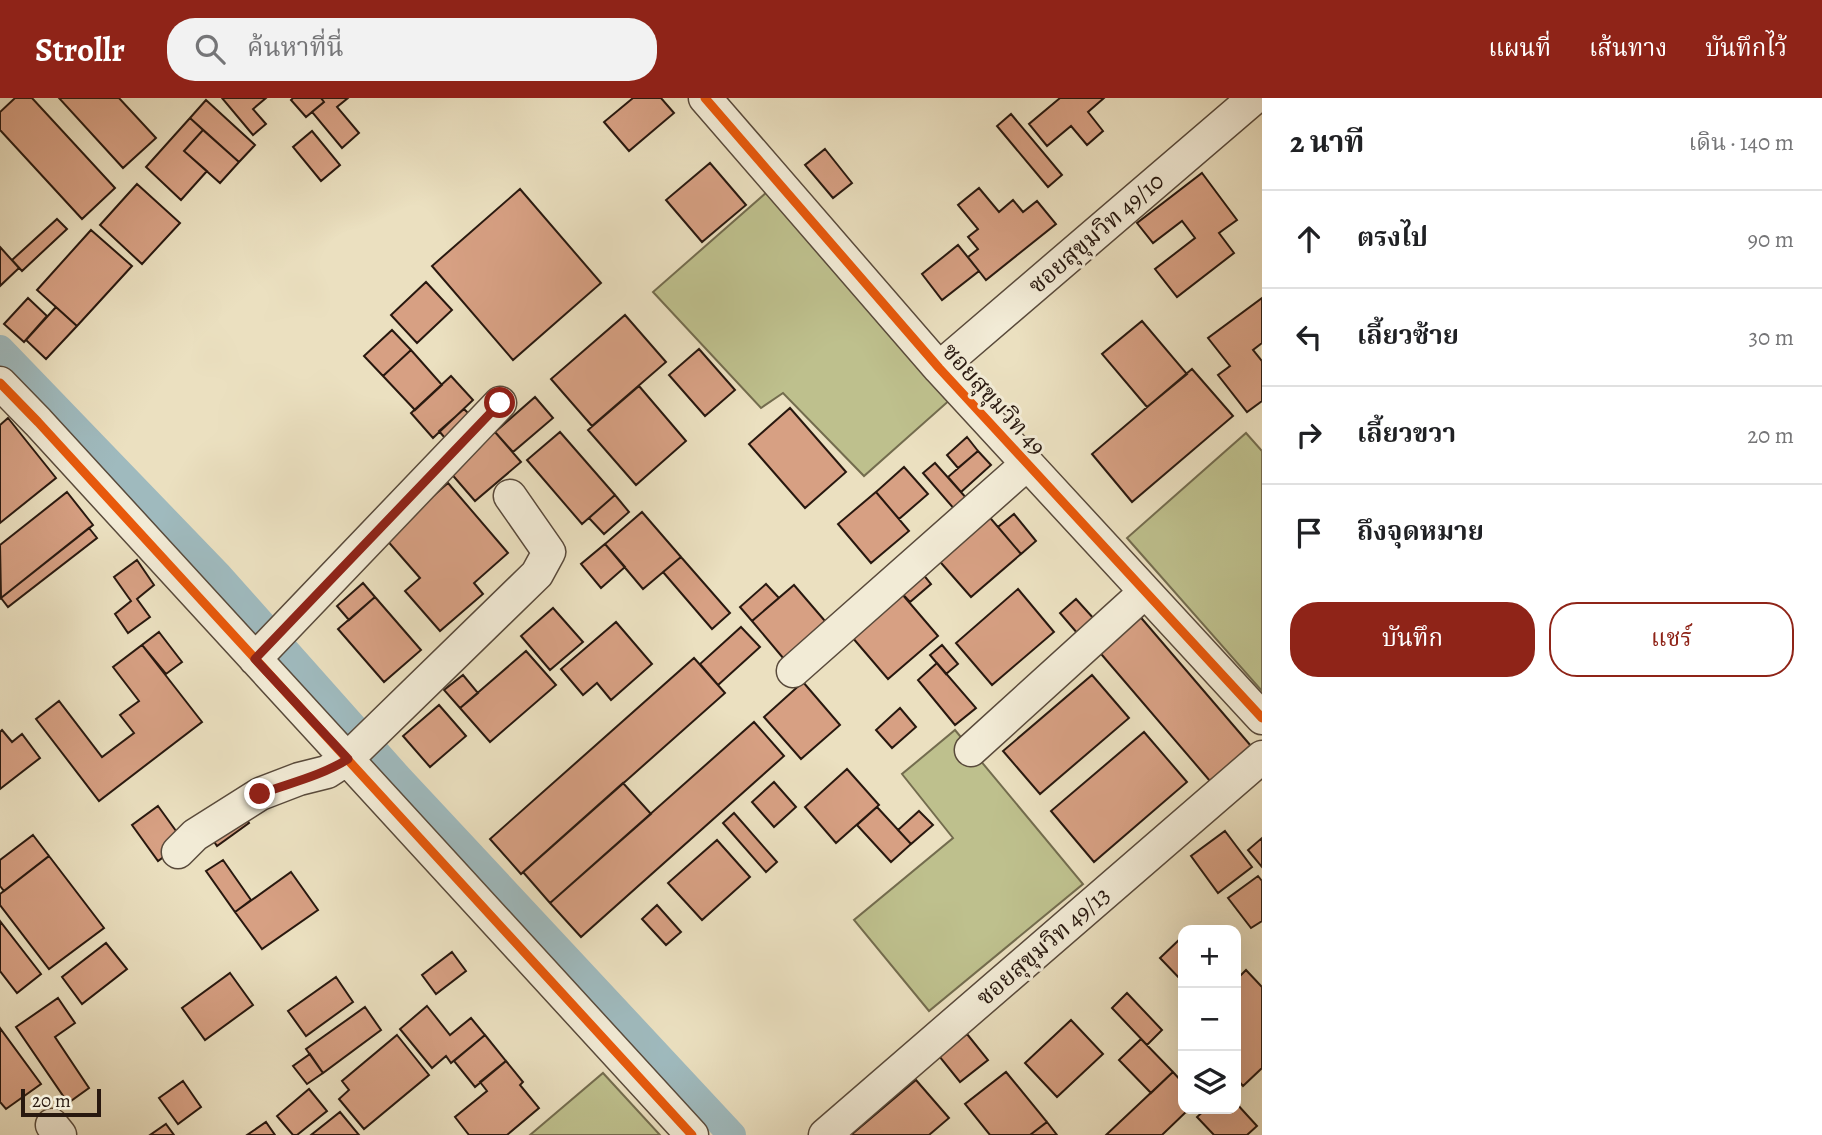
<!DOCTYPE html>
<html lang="th">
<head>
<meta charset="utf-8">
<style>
  body { margin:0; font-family:Alegreya,"Noto Serif Thai",serif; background:#f2f2f2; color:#202124 }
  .controls { position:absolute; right:21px; bottom:21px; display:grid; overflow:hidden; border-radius:14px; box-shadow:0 7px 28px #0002 }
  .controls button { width:63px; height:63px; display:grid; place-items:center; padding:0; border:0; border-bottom:2px solid #e0e0e0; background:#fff; color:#202124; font:35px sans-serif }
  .scale { position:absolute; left:21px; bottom:18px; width:80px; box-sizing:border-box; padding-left:7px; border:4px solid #28180f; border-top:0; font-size:19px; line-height:24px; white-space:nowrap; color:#28180f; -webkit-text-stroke:5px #f2ebd6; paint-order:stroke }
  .stop { position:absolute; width:21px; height:21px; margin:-16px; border:5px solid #8f2418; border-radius:50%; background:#fff }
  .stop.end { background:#8f2418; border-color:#fff; box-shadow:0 2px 7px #0008 }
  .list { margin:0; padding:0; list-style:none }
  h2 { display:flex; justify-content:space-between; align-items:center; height:91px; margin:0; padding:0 28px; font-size:30px }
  h2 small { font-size:23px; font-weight:400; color:#757577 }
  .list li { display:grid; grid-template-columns:46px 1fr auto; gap:21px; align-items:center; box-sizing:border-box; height:98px; padding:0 28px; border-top:2px solid #e0e0e0 }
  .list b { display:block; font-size:26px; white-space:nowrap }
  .list em { font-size:23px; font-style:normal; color:#757577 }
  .actions { display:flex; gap:14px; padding:21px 28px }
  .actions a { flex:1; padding:16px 0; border:2px solid #8f2418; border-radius:28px; text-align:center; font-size:24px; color:#8f2418 }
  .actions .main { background:#8f2418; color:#fff }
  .icon { flex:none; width:38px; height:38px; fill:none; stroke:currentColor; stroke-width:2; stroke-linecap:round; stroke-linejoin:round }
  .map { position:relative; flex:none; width:1262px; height:1037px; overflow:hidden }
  header { display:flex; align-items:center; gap:42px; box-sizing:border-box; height:98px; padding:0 35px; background:#8f2418; color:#fff }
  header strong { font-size:33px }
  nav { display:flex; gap:38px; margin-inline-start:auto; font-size:24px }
  .search { width:490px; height:63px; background:#f2f2f2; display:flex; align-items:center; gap:18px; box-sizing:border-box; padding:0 24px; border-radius:28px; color:#757577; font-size:26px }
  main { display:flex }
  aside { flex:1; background:#fff }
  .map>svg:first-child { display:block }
  .green { fill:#bec08d; stroke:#736c4e; stroke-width:2 }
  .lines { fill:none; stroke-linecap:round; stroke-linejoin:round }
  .canal { stroke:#9fbabe; stroke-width:28 }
  .building { fill:#d7a083; stroke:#28180f; stroke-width:2 }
  .minor-casing { stroke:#594a3b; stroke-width:35 }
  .minor { stroke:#f2ebd6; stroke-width:32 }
  .cycleway-casing { stroke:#f2ebd6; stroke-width:13 }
  .cycleway { stroke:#e8590c; stroke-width:9 }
  .route { stroke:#8f2418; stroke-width:9 }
  .labels { text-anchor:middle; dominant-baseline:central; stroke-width:6; stroke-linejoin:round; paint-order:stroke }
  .street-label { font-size:24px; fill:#28180f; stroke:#f2ebd6 }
</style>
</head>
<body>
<header>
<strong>Strollr</strong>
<div class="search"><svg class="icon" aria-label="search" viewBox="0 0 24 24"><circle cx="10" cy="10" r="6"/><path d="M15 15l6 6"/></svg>ค้นหาที่นี่</div>
<nav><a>แผนที่</a><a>เส้นทาง</a><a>บันทึกไว้</a></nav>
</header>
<main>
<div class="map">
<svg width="1262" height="1037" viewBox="0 0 1262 1037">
  <rect width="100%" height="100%" fill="#ebe0c0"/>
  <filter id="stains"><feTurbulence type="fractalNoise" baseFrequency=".00286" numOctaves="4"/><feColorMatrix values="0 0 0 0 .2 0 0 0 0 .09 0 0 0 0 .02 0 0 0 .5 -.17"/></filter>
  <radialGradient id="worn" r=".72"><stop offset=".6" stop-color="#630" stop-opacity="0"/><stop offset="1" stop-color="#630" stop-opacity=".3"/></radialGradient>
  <path class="green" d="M 767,94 L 952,300 L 864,378 L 783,295 L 761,310 L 653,194 Z
    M 1246,335 L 1262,353 L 1262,593 L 1127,440 Z
    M 955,632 L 1083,786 L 929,913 L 854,822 L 953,740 L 902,676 Z
    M 603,975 L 660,1037 L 530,1037 Z"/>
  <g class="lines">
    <path class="canal" d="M 0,251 L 219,478 L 397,678 L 732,1037"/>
  </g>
  <path class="building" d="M 15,0 L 32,0 L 115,90 L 82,121 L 0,32 L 0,14 Z
    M 59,0 L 119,0 L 156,40 L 123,70 Z
    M 222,0 L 266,0 L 253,11 L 266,26 L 253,37 Z
    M 293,0 L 321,0 L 324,4 L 306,19 L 291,2 Z
    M 321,0 L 348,0 L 337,9 L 359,35 L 342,50 L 312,14 L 324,4 Z
    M 633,0 L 661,0 L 674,15 L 629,53 L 604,24 Z
    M 1060,0 L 1104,0 L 1088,14 L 1103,33 L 1087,47 L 1071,28 L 1047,48 L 1029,26 Z
    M 206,2 L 255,47 L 239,64 L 190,20 Z
    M 1011,16 L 1062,77 L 1048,89 L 997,28 Z
    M 190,20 L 203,32 L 184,53 L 207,73 L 181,102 L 146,69 Z
    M 203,32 L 239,64 L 220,85 L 184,53 Z
    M 312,33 L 340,67 L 321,83 L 293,49 Z
    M 825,51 L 852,85 L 833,100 L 805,67 Z
    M 710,65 L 746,107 L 702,144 L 666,102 Z
    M 1202,75 L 1237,122 L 1219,135 L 1234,155 L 1177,199 L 1155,171 L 1195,140 L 1182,123 L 1153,145 L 1137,125 Z
    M 137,86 L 180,125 L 142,166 L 100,127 Z
    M 979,90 L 999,114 L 1013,102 L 1023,114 L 1037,103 L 1056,126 L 986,182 L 968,159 L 978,151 L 968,139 L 978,131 L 958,107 Z
    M 520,91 L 601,185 L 513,262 L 432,168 Z
    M 57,121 L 67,131 L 22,173 L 12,162 Z
    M 91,132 L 132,168 L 77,228 L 37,192 Z
    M 958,147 L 979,173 L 942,202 L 922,176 Z
    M 0,149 L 19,170 L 0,188 Z
    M 426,184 L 452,212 L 417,245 L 391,217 Z
    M 28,200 L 47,218 L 24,244 L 4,226 Z
    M 1262,200 L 1262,245 L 1253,252 L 1262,263 L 1262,303 L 1247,314 L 1218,277 L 1230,268 L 1208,240 Z
    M 56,209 L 77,228 L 46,261 L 26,242 Z
    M 625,217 L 666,264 L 592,328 L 551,281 Z
    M 1142,223 L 1187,276 L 1147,309 L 1102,256 Z
    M 392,232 L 411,252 L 383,278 L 364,258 Z
    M 699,251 L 735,292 L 705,318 L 669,277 Z
    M 411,252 L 442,287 L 415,312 L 383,278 Z
    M 1192,271 L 1233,318 L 1132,404 L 1092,356 Z
    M 451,278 L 473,302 L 433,340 L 411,315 Z
    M 639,288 L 686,343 L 636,387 L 588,332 Z
    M 535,299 L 553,320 L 513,354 L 495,334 Z
    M 790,310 L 846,374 L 805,410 L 749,346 Z
    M 464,311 L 475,322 L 450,346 L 439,333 Z
    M 8,320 L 56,380 L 0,425 L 0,327 Z
    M 495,334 L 521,364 L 475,403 L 449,373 Z
    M 560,334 L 615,397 L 582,426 L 527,362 Z
    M 967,339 L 978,353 L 958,370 L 947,357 Z
    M 978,353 L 991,367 L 961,394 L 948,379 Z
    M 935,365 L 968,402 L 956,413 L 923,375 Z
    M 904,369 L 928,396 L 899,421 L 876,394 Z
    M 448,385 L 508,455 L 474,485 L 483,496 L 440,533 L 405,493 L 420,480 L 385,440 Z
    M 67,394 L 93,427 L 1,500 L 0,447 Z
    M 876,394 L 909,433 L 871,465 L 838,426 Z
    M 615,397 L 629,414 L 604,436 L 589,420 Z
    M 642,414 L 681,459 L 643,491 L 605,446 Z
    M 986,415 L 1021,456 L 971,499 L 935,458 Z
    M 1014,416 L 1036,443 L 1021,456 L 998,429 Z
    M 89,430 L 97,440 L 8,509 L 1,500 Z
    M 605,446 L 625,469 L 601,490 L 581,466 Z
    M 681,459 L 730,515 L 712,531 L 663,474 Z
    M 137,462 L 154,487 L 137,501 L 150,519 L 128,535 L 115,516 L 131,503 L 114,479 Z
    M 918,470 L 931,486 L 910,504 L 896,489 Z
    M 363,485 L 375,499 L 349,522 L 337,508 Z
    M 766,486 L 779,500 L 752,523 L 740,509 Z
    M 794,487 L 831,530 L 789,567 L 752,523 Z
    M 896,489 L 938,538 L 888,581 L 846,532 Z
    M 1018,491 L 1054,534 L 992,587 L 956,545 Z
    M 375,499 L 421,552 L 384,584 L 338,531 Z
    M 1076,501 L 1095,522 L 1078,536 L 1060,515 Z
    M 553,510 L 583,544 L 550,572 L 521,538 Z
    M 1137,515 L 1251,648 L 1210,683 L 1096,550 Z
    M 616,524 L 652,566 L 611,602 L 597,585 L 583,597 L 561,571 Z
    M 741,529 L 760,549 L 718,587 L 700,566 Z
    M 159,534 L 182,564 L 166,576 L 142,547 Z
    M 142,547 L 202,624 L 99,703 L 36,621 L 59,603 L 102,659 L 134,635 L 120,617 L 139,603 L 113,569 Z
    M 942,547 L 958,566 L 946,576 L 930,557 Z
    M 526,553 L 556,587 L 490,644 L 460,610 Z
    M 694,560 L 725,595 L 521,776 L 490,741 Z
    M 937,565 L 976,610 L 955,627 L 918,582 Z
    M 463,577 L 478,595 L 460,610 L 444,592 Z
    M 1092,577 L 1129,620 L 1040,696 L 1003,653 Z
    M 803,584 L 840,627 L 801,661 L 764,619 Z
    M 439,607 L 466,638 L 430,669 L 403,638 Z
    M 900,610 L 916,629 L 892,650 L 876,632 Z
    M 754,624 L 784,658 L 581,839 L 550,805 Z
    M 2,632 L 12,644 L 22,636 L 40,660 L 0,691 L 0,634 Z
    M 1144,634 L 1187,684 L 1094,764 L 1051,713 Z
    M 847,671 L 879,707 L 836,745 L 805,709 Z
    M 774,684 L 796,709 L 774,729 L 752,704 Z
    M 623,685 L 651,716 L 550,805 L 523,774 Z
    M 158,708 L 184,744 L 158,763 L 132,727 Z
    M 877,709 L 911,746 L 891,764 L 857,727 Z
    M 919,713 L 933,727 L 911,746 L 898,732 Z
    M 734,715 L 777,764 L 766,774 L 723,725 Z
    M 245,719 L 249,725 L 217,748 L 213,742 Z
    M 1225,733 L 1252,769 L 1218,795 L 1191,758 Z
    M 33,737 L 49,758 L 4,793 L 0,788 L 0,762 Z
    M 1262,740 L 1262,769 L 1248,752 Z
    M 717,742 L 750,779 L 702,822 L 668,785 Z
    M 49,758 L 104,830 L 49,871 L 0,807 L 0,796 Z
    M 223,762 L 251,802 L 235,814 L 206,773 Z
    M 291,774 L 318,812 L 262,851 L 235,814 Z
    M 1258,778 L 1262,783 L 1262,823 L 1251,830 L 1228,800 Z
    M 657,807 L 681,834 L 666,847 L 642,821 Z
    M 0,823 L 41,876 L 17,895 L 0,873 Z
    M 1181,840 L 1183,842 L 1183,884 L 1160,860 Z
    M 106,845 L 127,871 L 82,906 L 62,879 Z
    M 452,854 L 466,873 L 436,896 L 422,877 Z
    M 1246,872 L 1262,889 L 1262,970 L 1243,988 L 1236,980 L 1236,882 Z
    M 230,875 L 253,907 L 205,942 L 182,910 Z
    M 336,879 L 353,904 L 306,938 L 288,913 Z
    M 1127,895 L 1162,932 L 1147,947 L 1112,910 Z
    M 58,900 L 75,925 L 55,939 L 89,990 L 68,1005 L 16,929 Z
    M 427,908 L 450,937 L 471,920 L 485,937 L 451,965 L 446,958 L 432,970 L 400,931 Z
    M 365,909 L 381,932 L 323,975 L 306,951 Z
    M 1071,922 L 1103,956 L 1057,999 L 1025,965 Z
    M 0,930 L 41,986 L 6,1011 L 0,1004 Z
    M 967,936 L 988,962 L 960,984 L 939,958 Z
    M 397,937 L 429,977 L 364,1031 L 339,1001 L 349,992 L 342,983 Z
    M 485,937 L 506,963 L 475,989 L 454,963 Z
    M 1141,941 L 1173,974 L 1151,995 L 1119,962 Z
    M 310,956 L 323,975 L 307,986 L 293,968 Z
    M 506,963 L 523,984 L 520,987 L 539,1010 L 507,1037 L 469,1037 L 455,1019 L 487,993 L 480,984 Z
    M 1006,974 L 1047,1024 L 1030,1037 L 990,1037 L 965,1006 Z
    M 1173,974 L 1183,985 L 1183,1011 L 1189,1011 L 1162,1037 L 1106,1037 Z
    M 916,982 L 949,1020 L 929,1037 L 851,1037 Z
    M 183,983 L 201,1009 L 178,1026 L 159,1000 Z
    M 309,991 L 327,1013 L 297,1037 L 293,1037 L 277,1018 Z
    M 1236,1005 L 1257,1028 L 1247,1037 L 1214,1037 L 1197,1019 L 1206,1011 L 1236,1011 Z
    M 340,1014 L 359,1037 L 311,1037 Z
    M 266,1024 L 275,1037 L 247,1037 Z
    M 1047,1024 L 1057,1037 L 1030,1037 Z
    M 166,1026 L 174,1037 L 150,1037 Z"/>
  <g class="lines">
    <g class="minor-casing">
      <path id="minor" d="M 705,0 L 939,270 L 1262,620
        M 939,270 L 1254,0
        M 0,285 L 38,324 L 692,1037
        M 255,561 L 500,305
        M 793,573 L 1027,366
        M 971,652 L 1145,494
        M 178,754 L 195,737 L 260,696 L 299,681 L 327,674 L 347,661 L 537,476 L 549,454 L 510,398
        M 52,1027 L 60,1037
        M 825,1037 L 1262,659"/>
    </g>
    <use href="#minor" class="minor"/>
    <g class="cycleway-casing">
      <path id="cycleway" d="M 705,0 L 939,270 L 1262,620
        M 0,285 L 38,324 L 692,1037"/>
    </g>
    <use href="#cycleway" class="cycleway"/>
  </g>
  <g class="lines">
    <path class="route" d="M 260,696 C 290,685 321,678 348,661 L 255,561 L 500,305"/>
  </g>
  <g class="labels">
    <g class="street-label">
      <text transform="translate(1096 135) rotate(-41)">ซอยสุขุมวิท 49/10</text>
      <text transform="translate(994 301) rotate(48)">ซอยสุขุมวิท 49</text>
      <text transform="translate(1043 848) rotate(-41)">ซอยสุขุมวิท 49/13</text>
    </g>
  </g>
  <rect width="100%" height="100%" filter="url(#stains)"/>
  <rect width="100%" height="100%" fill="url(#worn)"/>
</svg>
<div class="controls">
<button>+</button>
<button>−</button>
<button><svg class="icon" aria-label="layers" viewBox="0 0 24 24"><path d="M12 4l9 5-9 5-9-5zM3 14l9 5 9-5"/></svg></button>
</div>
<div class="scale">20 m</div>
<div class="stop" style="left:500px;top:305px"></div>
<div class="stop end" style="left:260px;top:696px"></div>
</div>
<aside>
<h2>2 นาที<small>เดิน · 140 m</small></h2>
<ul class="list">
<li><svg class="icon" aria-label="ahead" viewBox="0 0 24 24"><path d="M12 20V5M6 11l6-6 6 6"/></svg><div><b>ตรงไป</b></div><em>90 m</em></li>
<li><svg class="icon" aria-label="left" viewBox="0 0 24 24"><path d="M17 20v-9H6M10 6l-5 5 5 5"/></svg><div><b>เลี้ยวซ้าย</b></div><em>30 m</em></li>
<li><svg class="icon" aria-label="right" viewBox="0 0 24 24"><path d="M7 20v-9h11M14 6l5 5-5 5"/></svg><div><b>เลี้ยวขวา</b></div><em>20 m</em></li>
<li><svg class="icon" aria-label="arrive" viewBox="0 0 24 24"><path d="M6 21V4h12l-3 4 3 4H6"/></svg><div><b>ถึงจุดหมาย</b></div></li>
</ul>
<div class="actions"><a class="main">บันทึก</a><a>แชร์</a></div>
</aside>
</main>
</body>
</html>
